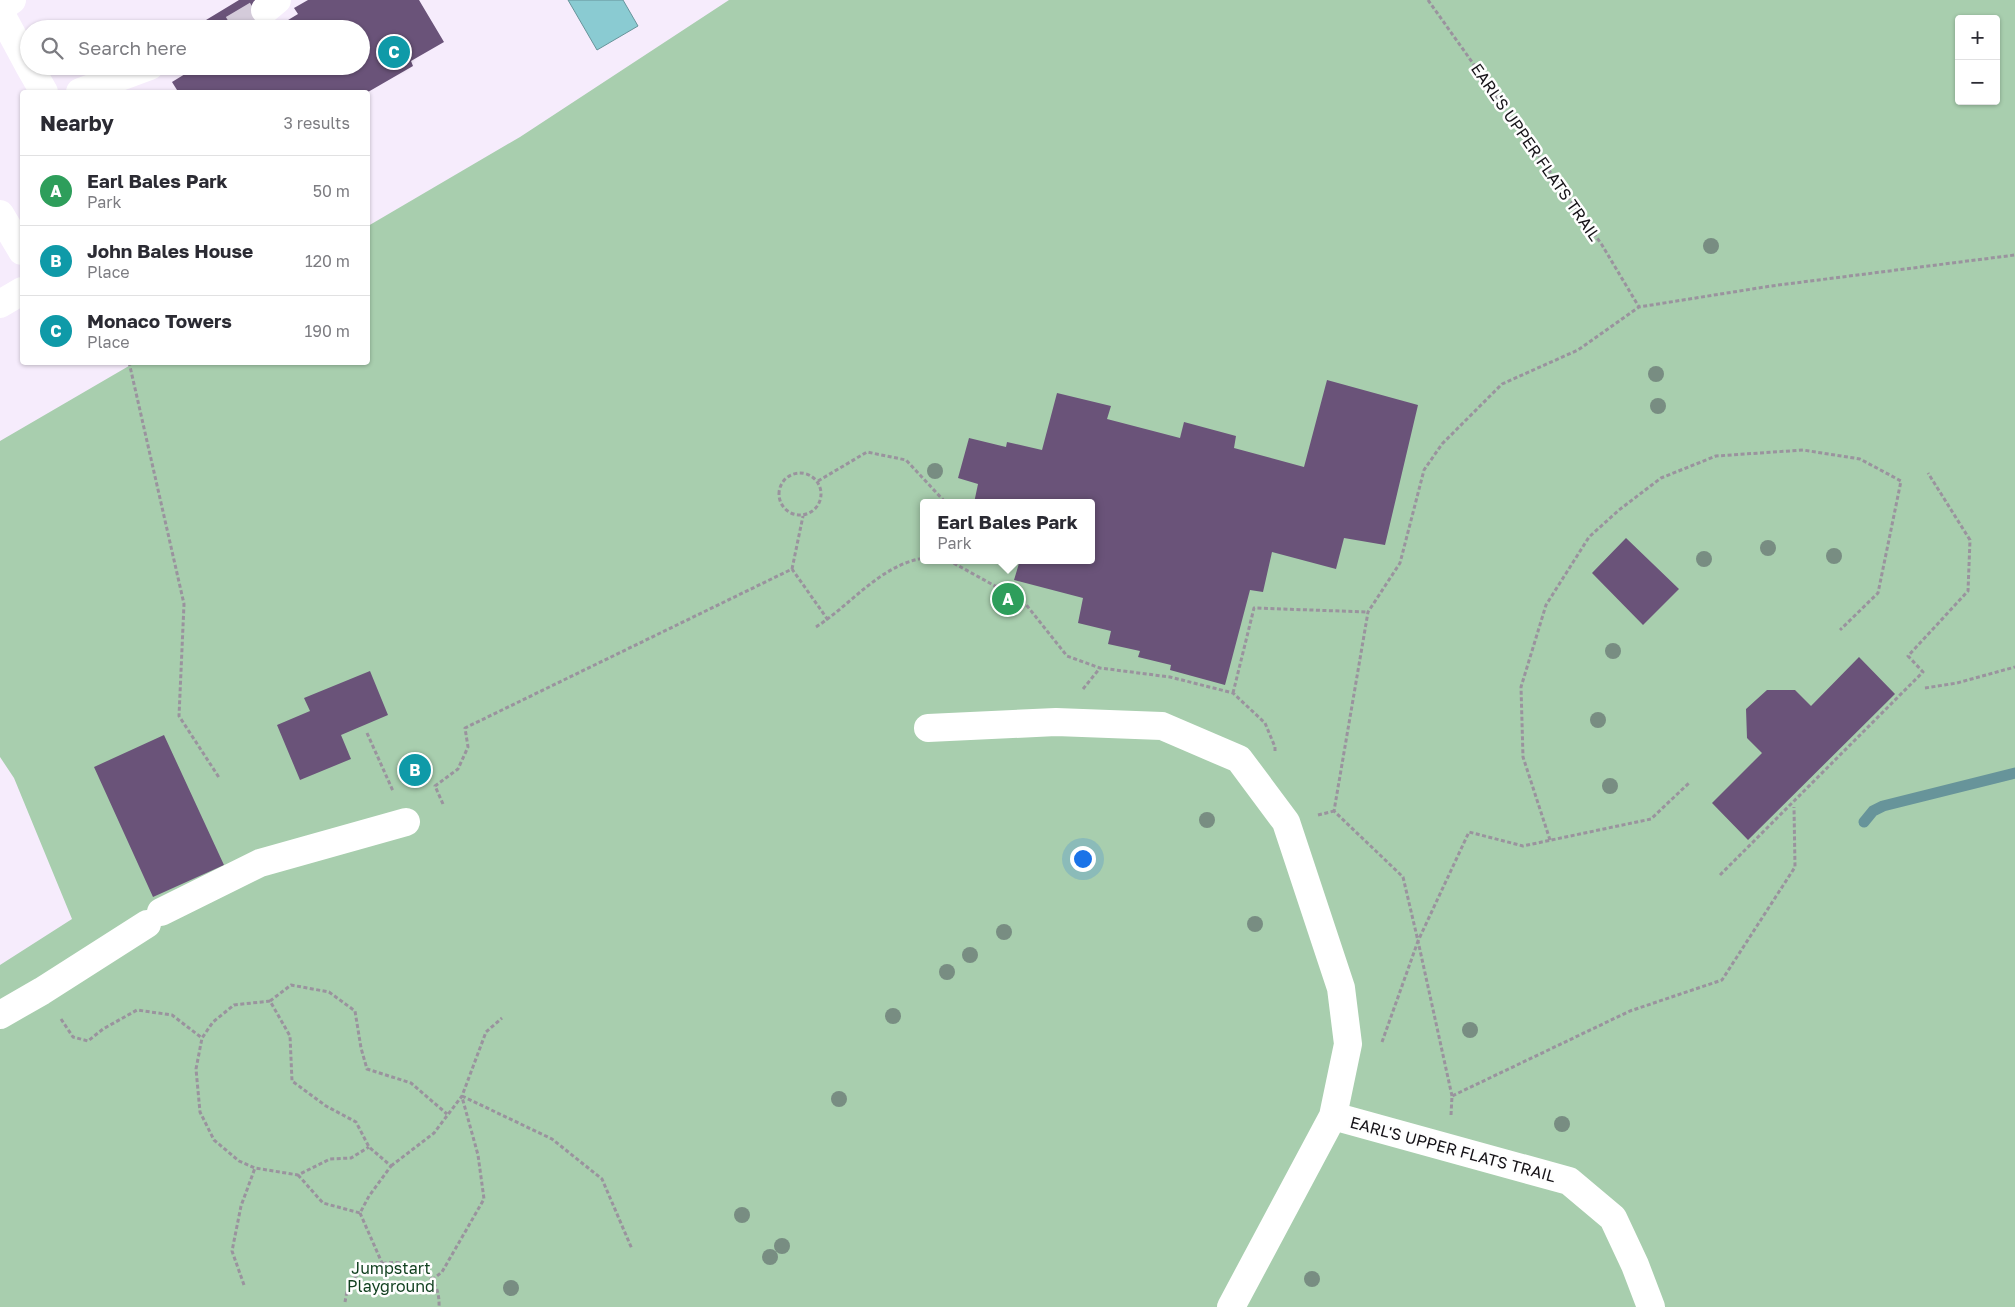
<!DOCTYPE html>
<html lang="en">
<head>
<meta charset="utf-8">
<style>
  body { margin:0; font-family:"Golos Text",sans-serif; background:#f7f7f7; color:#2b2b33 }
  .controls { position:absolute; right:15px; top:15px; display:grid; overflow:hidden; border-radius:5px; box-shadow:0 1px 4px #0004 }
  .controls button { width:45px; height:45px; display:grid; place-items:center; padding:0; border:0; border-bottom:1px solid #e1e1e2; background:#fff; color:#2b2b33; font:25px sans-serif }
  .you { position:absolute; left:1082px; top:858px; width:18px; height:18px; margin:-12px; border:4px solid #fff; border-radius:50%; background:#1a73e8; box-shadow:0 0 0 8px #1a73e833 }
  .badge { display:grid; place-items:center; width:32px; height:32px; border-radius:50%; background:#796031; color:#fff; font-size:16px; font-weight:700 }
  .pin { position:absolute; translate:-50% -50%; border:2px solid #fff; box-shadow:0 1px 5px #0006 }
  .popup { position:absolute; left:920px; top:499px; width:175px; height:65px; box-sizing:border-box; display:grid; place-content:center; border-radius:5px; background:#fff; filter:drop-shadow(0 1px 4px #0005); font-size:16px; white-space:nowrap; color:#7c7c81 }
  .popup b { font-size:19px; color:#2b2b33 }
  .popup::after { content:''; position:absolute; left:50%; top:100%; margin-left:-10px; border:10px solid transparent; border-top-color:#fff }
  .list { margin:0; padding:0; list-style:none }
  h2 { display:flex; justify-content:space-between; align-items:center; height:65px; margin:0; padding:0 20px; font-size:21px }
  h2 small { font-size:16px; font-weight:400; color:#7c7c81 }
  .list li { display:grid; grid-template-columns:32px 1fr auto; gap:15px; align-items:center; box-sizing:border-box; height:70px; padding:0 20px; border-top:1px solid #e1e1e2 }
  .list b { display:block; font-size:19px; white-space:nowrap }
  .list p { margin:0; font-size:16px; white-space:nowrap; color:#7c7c81 }
  .list em { font-size:16px; font-style:normal; color:#7c7c81 }
  .icon { flex:none; width:28px; height:28px; fill:none; stroke:currentColor; stroke-width:2; stroke-linecap:round; stroke-linejoin:round }
  .map { position:relative; flex:none; width:2015px; height:1307px; overflow:hidden }
  .search { position:absolute; background:#fff; box-shadow:0 1px 4px #0004; left:20px; top:20px; width:350px; height:55px; display:flex; align-items:center; gap:12px; box-sizing:border-box; padding:0 18px; border-radius:28px; color:#7c7c81; font-size:19px }
  .panel { position:absolute; background:#fff; box-shadow:0 1px 4px #0004; left:20px; top:90px; width:350px; height:275px; border-radius:5px }
  .map>svg:first-child { display:block }
  .green { fill:#a8ceae; fill-rule:evenodd }
  .water { fill:#8acbd2; stroke:#67949a }
  .lines { fill:none; stroke-linecap:round; stroke-linejoin:round }
  .stream { stroke:#67949a; stroke-width:11 }
  .building { fill:#6a5379 }
  .minor-tunnel { stroke:#d4cbda; stroke-width:28; stroke-dasharray:28 14; stroke-linecap:butt }
  .path { stroke:#9a939e; stroke-width:3; stroke-dasharray:4 2.5; stroke-linecap:butt }
  .minor { stroke:#fff; stroke-width:28 }
  .major { stroke:#fff; stroke-width:28 }
  .tree { fill:#788d82 }
  .labels { text-anchor:middle; dominant-baseline:central; stroke-width:5; stroke-linejoin:round; paint-order:stroke }
  .street-label { font-size:16px; fill:#161318; stroke:#fefefe }
  .park-label { font-size:16px; fill:#103f1e; stroke:#fefefe }
</style>
</head>
<body>
<div class="map">
<svg width="2015" height="1307" viewBox="0 0 2015 1307">
  <rect width="100%" height="100%" fill="#f6ecfc"/>
  <path class="green" d="M 729,0 L 2015,0 L 2015,1307 L 0,1307 L 0,965 L 72,919 L 14,778 L 0,757 L 0,441 L 134,363 L 368,362 L 368,226 L 520,137 ZM 1959,19 L 1996,19 L 1996,101 L 1959,101 ZM 924,503 L 1092,503 L 1092,560 L 924,560 Z"/>
  <path class="water" d="M 568,0 L 623,0 L 638,26 L 597,50 Z"/>
  <g class="lines">
    <path class="stream" d="M 1864,822 L 1873,811 L 1883,806 L 2015,773"/>
  </g>
  <path class="building" d="M 239,0 L 259,0 L 275,28 L 298,14 L 294,8 L 308,0 L 419,0 L 444,42 L 411,61 L 413,66 L 368,92 L 172,92 L 177,90 L 172,82 L 198,66 L 207,66 L 208,68 L 212,66 L 361,66 L 361,29 L 212,29 L 206,20 Z
    M 1327,380 L 1418,405 L 1385,545 L 1344,538 L 1336,569 L 1272,552 L 1263,592 L 1250,590 L 1225,685 L 1170,670 L 1171,665 L 1138,657 L 1140,651 L 1108,644 L 1111,631 L 1078,623 L 1083,598 L 1014,580 L 1020,560 L 1092,560 L 1092,503 L 974,503 L 978,484 L 958,478 L 969,438 L 1006,447 L 1007,442 L 1042,450 L 1057,393 L 1111,406 L 1107,419 L 1180,438 L 1184,422 L 1236,436 L 1234,448 L 1304,467 Z
    M 1626,538 L 1679,589 L 1643,625 L 1592,573 Z
    M 1859,657 L 1895,694 L 1748,840 L 1712,803 L 1762,753 L 1747,738 L 1746,709 L 1767,690 L 1795,690 L 1811,706 Z
    M 370,671 L 388,715 L 341,735 L 351,759 L 300,780 L 277,725 L 310,711 L 304,698 Z
    M 164,735 L 224,865 L 153,897 L 94,767 Z"/>
  <g class="lines">
    <path class="minor-tunnel" d="M 233,29 L 265,10"/>
    <path class="path" d="M 1428,0 L 1602,245 L 1639,307
      M 129,362 L 184,604 L 179,716 L 220,779
      M779 494a21 21 0 1 1 42 0a21 21 0 1 1-42 0Z
      M 818,481 L 867,452 L 906,460 L 946,503
      M 948,560 L 1024,602 L 1067,656 L 1100,668 L 1170,677 L 1233,693 L 1265,723 L 1275,747 L 1275,751
      M 792,569 L 803,516
      M 816,627 C 852,604 880,565 924,558
      M 1925,688 L 1957,683 L 2015,667
      M 1083,689 L 1100,668
      M 1233,693 L 1254,608 L 1368,612
      M 367,733 L 393,791
      M 443,804 L 435,786 L 458,769 L 468,747 L 465,728 L 792,569 L 828,620
      M 1318,815 L 1334,811
      M 1550,840 L 1523,757 L 1521,687 L 1546,605 L 1589,537 L 1619,510 L 1661,478 L 1716,456 L 1803,450 L 1860,459 L 1901,481 L 1878,593 L 1840,630
      M 1720,875 L 1923,672 L 1908,656 L 1968,591 L 1970,540 L 1928,473
      M 270,1001 L 291,985 L 329,992 L 355,1011 L 361,1048 L 367,1069 L 411,1083 L 447,1114
      M 61,1019 L 73,1037 L 88,1041 L 103,1029 L 137,1010 L 172,1015 L 202,1038
      M 1382,1042 L 1418,941 L 1403,877 L 1334,811 L 1368,612 L 1400,563 L 1424,470 L 1442,444 L 1502,384 L 1578,350 L 1639,307 L 1771,286 L 2015,255
      M 462,1096 L 552,1139 L 602,1179 L 632,1249
      M 1452,1096 L 1418,941 L 1469,832 L 1523,846 L 1651,819 L 1690,782
      M 1451,1115 L 1452,1096 L 1630,1011 L 1722,980 L 1795,867 L 1794,807
      M 391,1166 L 434,1133 L 462,1096 L 486,1032 L 502,1018
      M 298,1175 L 323,1203 L 360,1213 L 369,1196 L 391,1166 L 369,1147 L 356,1122 L 326,1106 L 292,1081 L 290,1036 L 270,1001 L 234,1005 L 213,1022 L 202,1038 L 196,1069 L 200,1112 L 214,1140 L 239,1161 L 255,1168 L 298,1175 L 330,1159 L 351,1158 L 369,1147
      M 360,1213 L 382,1263
      M 432,1280 L 442,1272 L 484,1199 L 478,1155 L 462,1097
      M 244,1285 L 232,1251 L 241,1206 L 255,1168
      M 345,1302 C 346,1297 347,1289 350,1284 C 354,1276 363,1270 370,1267 C 402,1255 441,1267 439,1307"/>
    <path class="minor" d="M 265,10 L 277,0
      M 0,12 L 29,66
      M 29,66 L 44,92
      M 80,92 L 150,66
      M 0,214 L 22,251
      M 0,304 L 22,291
      M 928,728 L 1056,722 L 1162,726 L 1239,759 L 1286,822 L 1341,988 L 1348,1044 L 1333,1116 L 1231,1307
      M 161,912 L 260,863 L 406,822
      M 0,1015 L 42,991 L 147,924
      M 1333,1116 L 1569,1181 L 1613,1218 L 1635,1265 L 1651,1307"/>
    <path class="major" d="M 0,8 L 12,0"/>
  </g>
  <g class="tree">
    <circle cx="1711" cy="246" r="8"/>
    <circle cx="1656" cy="374" r="8"/>
    <circle cx="1658" cy="406" r="8"/>
    <circle cx="935" cy="471" r="8"/>
    <circle cx="1768" cy="548" r="8"/>
    <circle cx="1834" cy="556" r="8"/>
    <circle cx="1704" cy="559" r="8"/>
    <circle cx="1613" cy="651" r="8"/>
    <circle cx="1598" cy="720" r="8"/>
    <circle cx="1610" cy="786" r="8"/>
    <circle cx="1207" cy="820" r="8"/>
    <circle cx="1255" cy="924" r="8"/>
    <circle cx="1004" cy="932" r="8"/>
    <circle cx="970" cy="955" r="8"/>
    <circle cx="947" cy="972" r="8"/>
    <circle cx="893" cy="1016" r="8"/>
    <circle cx="1470" cy="1030" r="8"/>
    <circle cx="839" cy="1099" r="8"/>
    <circle cx="1562" cy="1124" r="8"/>
    <circle cx="742" cy="1215" r="8"/>
    <circle cx="782" cy="1246" r="8"/>
    <circle cx="770" cy="1257" r="8"/>
    <circle cx="1312" cy="1279" r="8"/>
    <circle cx="511" cy="1288" r="8"/>
  </g>
  <g class="labels">
    <g class="street-label">
      <text transform="translate(1536 152) rotate(55)">EARL'S UPPER FLATS TRAIL</text>
      <text transform="translate(1453 1149) rotate(15)">EARL'S UPPER FLATS TRAIL</text>
    </g>
    <g class="park-label">
      <text x="391" y="1268">Jumpstart<tspan x="391" dy="18">Playground</tspan></text>
    </g>
  </g>
</svg>
<div class="controls">
<button>+</button>
<button>−</button>
</div>
<div class="you"></div>
<div class="pin badge" style="left:1008px;top:599px;background:#2e9e5b">A</div>
<div class="popup"><b>Earl Bales Park</b>Park</div>
<div class="pin badge" style="left:415px;top:770px;background:#0f9aa8">B</div>
<div class="pin badge" style="left:394px;top:52px;background:#0f9aa8">C</div>
<div class="search"><svg class="icon" aria-label="search" viewBox="0 0 24 24"><circle cx="10" cy="10" r="6"/><path d="M15 15l6 6"/></svg>Search here</div>
<section class="panel">
<h2>Nearby<small>3 results</small></h2>
<ul class="list">
<li><span class="badge" style="background:#2e9e5b">A</span><div><b>Earl Bales Park</b><p>Park</p></div><em>50 m</em></li>
<li><span class="badge" style="background:#0f9aa8">B</span><div><b>John Bales House</b><p>Place</p></div><em>120 m</em></li>
<li><span class="badge" style="background:#0f9aa8">C</span><div><b>Monaco Towers</b><p>Place</p></div><em>190 m</em></li>
</ul>
</section>
</div>
</body>
</html>
